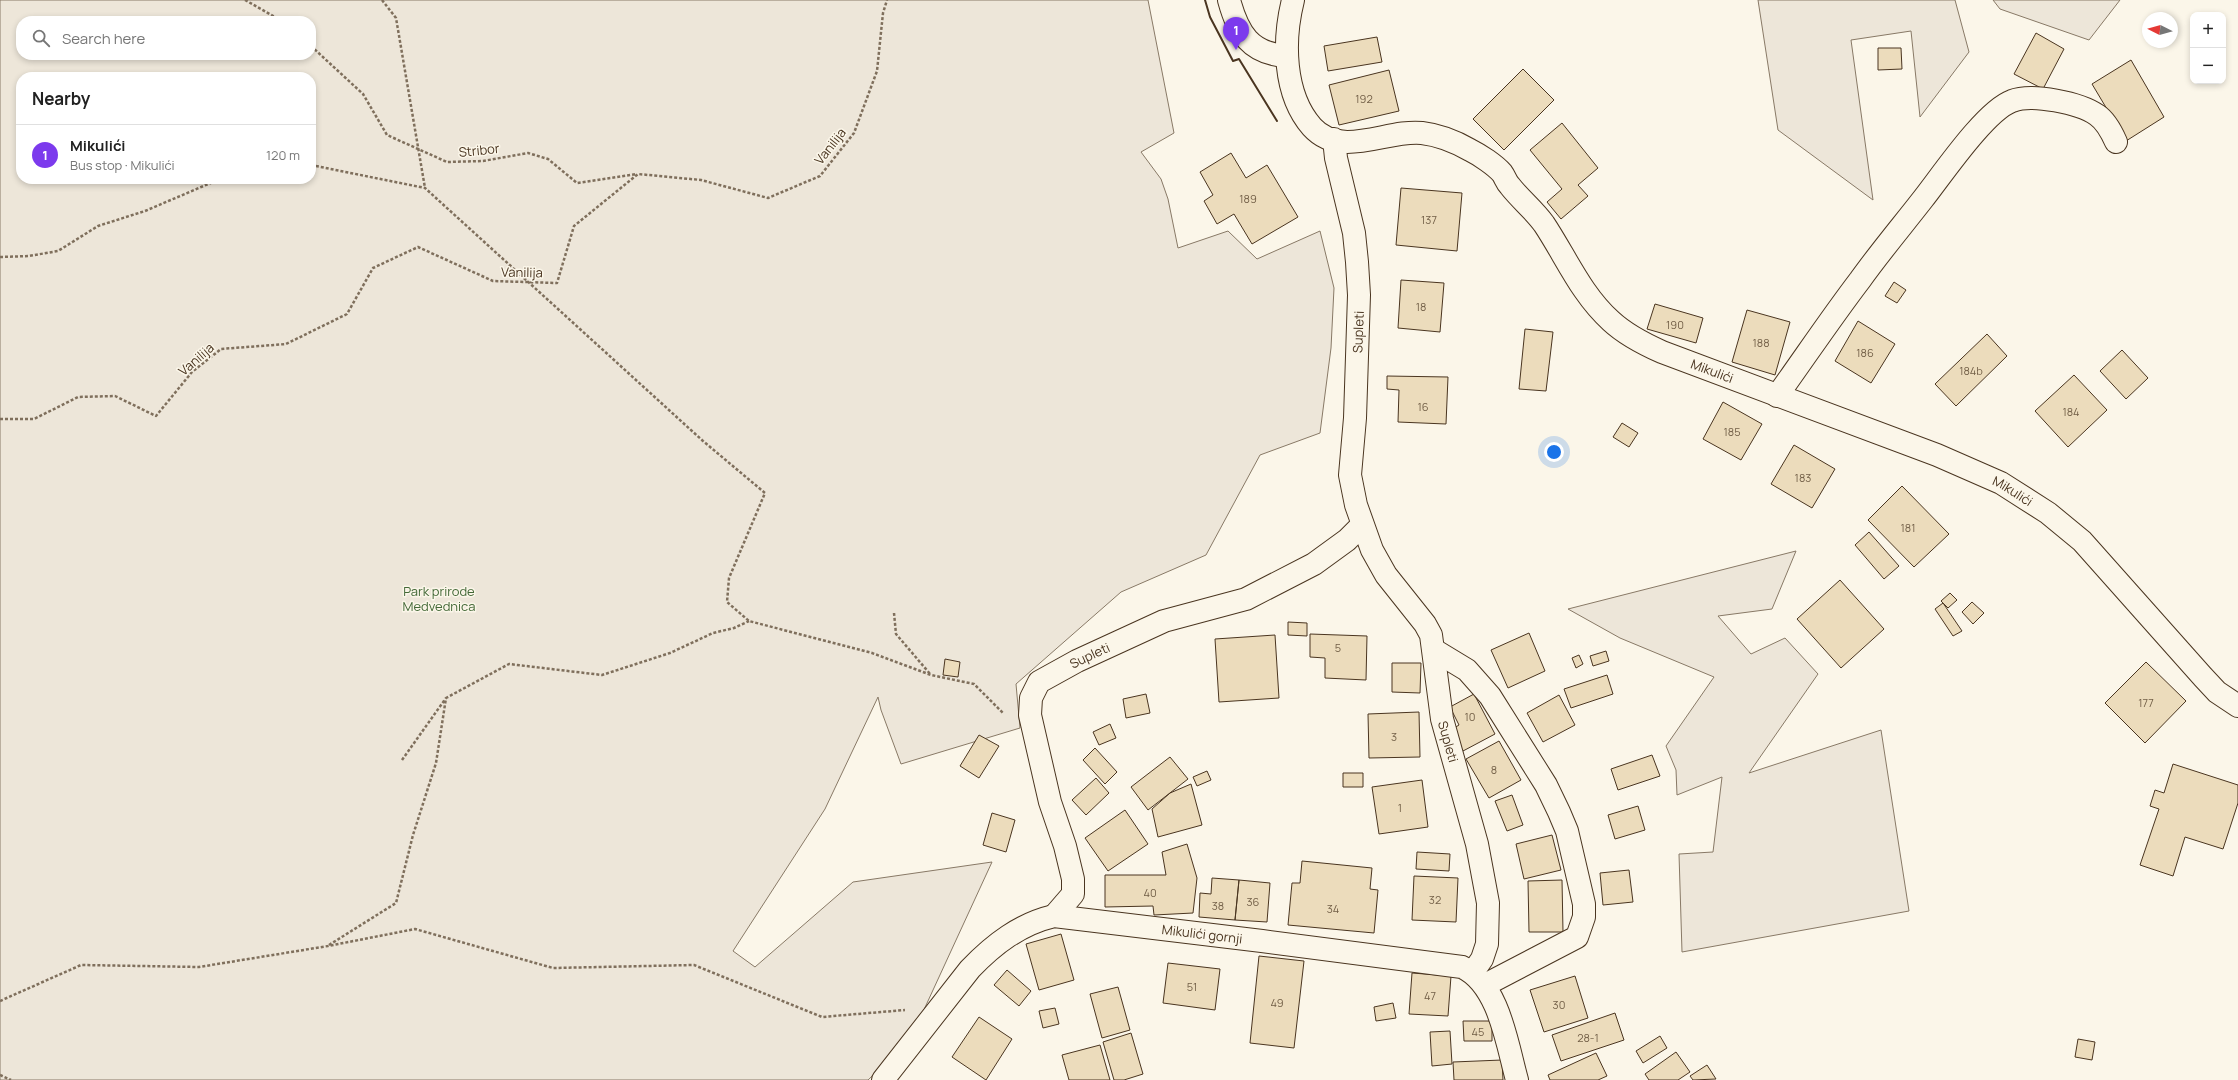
<!DOCTYPE html>
<html lang="en">
<head>
<meta charset="utf-8">
<style>
  body { margin:0; font-family:Manrope,sans-serif; background:#f2f2f2; color:#222 }
  .controls { position:absolute; right:12px; top:12px; display:grid; overflow:hidden; border-radius:8px; box-shadow:0 2px 6px #0003 }
  .controls button { width:36px; height:36px; display:grid; place-items:center; padding:0; border:0; border-bottom:1px solid #e0e0e0; background:#fff; color:#222; font:20px sans-serif }
  .compass { position:absolute; left:2142px; top:12px; width:36px; height:36px; border-radius:50%; background:#fff; box-shadow:0 2px 6px #0003; rotate:276deg }
  .you { position:absolute; left:1554px; top:452px; width:14px; height:14px; margin:-10px; border:3px solid #fff; border-radius:50%; background:#1a73e8; box-shadow:0 0 0 6px #1a73e833 }
  .badge { display:grid; place-items:center; width:26px; height:26px; border-radius:50%; background:#7c3aed; color:#fff; font-size:13px; font-weight:700 }
  .pin { position:absolute; translate:-50% -33px; filter:drop-shadow(0 1px 2px #0008) }
  .pin::after { content:''; position:absolute; top:21px; width:14px; height:12px; background:inherit; clip-path:polygon(0 0,100% 0,50% 100%) }
  .list { margin:0; padding:0; list-style:none }
  h2 { display:flex; justify-content:space-between; align-items:center; height:52px; margin:0; padding:0 16px; font-size:17px }
  h2 small { font-size:13px; font-weight:400; color:#767676 }
  .list li { display:grid; grid-template-columns:26px 1fr auto; gap:12px; align-items:center; box-sizing:border-box; height:60px; padding:0 16px; border-top:1px solid #e0e0e0 }
  .list b { display:block; font-size:15px; white-space:nowrap }
  .list p { margin:0; font-size:13px; white-space:nowrap; color:#767676 }
  .list em { font-size:13px; font-style:normal; color:#767676 }
  .icon { flex:none; width:22px; height:22px; fill:none; stroke:currentColor; stroke-width:2; stroke-linecap:round; stroke-linejoin:round }
  .map { position:relative; flex:none; width:2238px; height:1080px; overflow:hidden }
  .search { position:absolute; background:#fff; box-shadow:0 2px 6px #0003; left:16px; top:16px; width:300px; height:44px; display:flex; align-items:center; gap:10px; box-sizing:border-box; padding:0 14px; border-radius:16px; color:#767676; font-size:15px }
  .panel { position:absolute; background:#fff; box-shadow:0 2px 6px #0003; left:16px; top:72px; width:300px; height:112px; border-radius:16px }
  .map>svg:first-child { display:block }
  .green { fill:#ede6d9; stroke:#887966; fill-rule:evenodd }
  .building { fill:#ecdcbc; stroke:#4a3520 }
  .lines { fill:none; stroke-linecap:round; stroke-linejoin:round }
  .minor-casing { stroke:#4a3520; stroke-width:24 }
  .path { stroke:#7f6f5c; stroke-width:2.5; stroke-dasharray:3 2; stroke-linecap:butt }
  .minor { stroke:#fbf6e9; stroke-width:22 }
  .wall { stroke:#4a3520; stroke-width:2 }
  .labels { text-anchor:middle; dominant-baseline:central; stroke-width:3; stroke-linejoin:round; paint-order:stroke }
  .number-label { font-size:11px; fill:#725f47 }
  .street-label { font-size:13px; fill:#4a3520; stroke:#fbf6e9 }
  .park-label { font-size:13px; fill:#436837; stroke:#fbf6e9 }
</style>
</head>
<body>
<div class="map">
<svg width="2238" height="1080" viewBox="0 0 2238 1080">
  <rect width="100%" height="100%" fill="#fbf6e9"/>
  <path class="green" d="M 0,0 L 1148,0 L 1174,133 L 1141,152 L 1161,179 L 1168,199 L 1178,248 L 1228,231 L 1257,259 L 1320,231 L 1334,288 L 1331,348 L 1320,433 L 1260,455 L 1206,555 L 1121,592 L 1016,684 L 1020,728 L 901,764 L 881,710 L 878,697 L 825,809 L 733,951 L 755,967 L 853,882 L 992,862 L 910,1040 L 868,1080 L 0,1080 ZM 21,21 L 311,21 L 311,55 L 21,55 ZM 21,77 L 311,77 L 311,179 L 21,179 Z
    M 1758,0 L 1955,0 L 1969,52 L 1920,117 L 1911,31 L 1851,40 L 1873,200 L 1778,130 Z
    M 1993,0 L 2120,0 L 2089,40 L 2000,9 Z
    M 1796,551 L 1772,609 L 1718,616 L 1751,654 L 1785,638 L 1818,674 L 1749,773 L 1881,730 L 1909,911 L 1682,952 L 1679,854 L 1713,852 L 1722,777 L 1677,795 L 1676,770 L 1666,746 L 1714,677 L 1620,638 L 1568,609 Z"/>
  <path class="building" d="M 2036,33 L 2064,49 L 2043,89 L 2014,74 Z
    M 1377,37 L 1382,62 L 1328,71 L 1324,46 Z
    M 1878,48 L 1901,48 L 1902,69 L 1878,70 Z
    M 2131,60 L 2164,117 L 2126,141 L 2092,84 Z
    M 1523,69 L 1554,100 L 1504,150 L 1473,119 Z
    M 1389,70 L 1399,111 L 1339,125 L 1329,85 Z
    M 1562,123 L 1598,168 L 1578,185 L 1588,196 L 1561,219 L 1547,202 L 1562,189 L 1530,150 Z
    M 1231,153 L 1246,178 L 1267,165 L 1298,217 L 1252,244 L 1234,214 L 1217,224 L 1204,201 L 1213,195 L 1200,172 Z
    M 1401,188 L 1462,193 L 1457,251 L 1396,245 Z
    M 1401,280 L 1444,283 L 1440,332 L 1398,328 Z
    M 1894,282 L 1906,290 L 1897,303 L 1885,296 Z
    M 1655,304 L 1703,318 L 1696,343 L 1647,329 Z
    M 1747,310 L 1790,322 L 1775,375 L 1732,362 Z
    M 1858,321 L 1895,344 L 1871,383 L 1835,361 Z
    M 1525,329 L 1553,332 L 1546,391 L 1519,389 Z
    M 1987,334 L 2007,356 L 1956,406 L 1935,384 Z
    M 2122,350 L 2148,378 L 2126,399 L 2100,371 Z
    M 2074,375 L 2107,410 L 2068,447 L 2035,411 Z
    M 1387,376 L 1448,377 L 1446,424 L 1398,422 L 1399,390 L 1387,389 Z
    M 1723,402 L 1762,424 L 1741,460 L 1703,439 Z
    M 1622,423 L 1638,433 L 1629,447 L 1613,437 Z
    M 1794,445 L 1835,469 L 1812,508 L 1771,484 Z
    M 1902,486 L 1949,534 L 1914,567 L 1868,520 Z
    M 1869,532 L 1899,566 L 1884,579 L 1855,545 Z
    M 1840,580 L 1884,629 L 1841,668 L 1797,619 Z
    M 1950,593 L 1957,600 L 1948,608 L 1941,601 Z
    M 1972,602 L 1984,613 L 1973,624 L 1962,612 Z
    M 1943,603 L 1962,631 L 1953,636 L 1935,609 Z
    M 1288,622 L 1307,623 L 1307,636 L 1288,635 Z
    M 1529,633 L 1545,671 L 1508,688 L 1491,650 Z
    M 1310,634 L 1367,636 L 1366,680 L 1325,678 L 1325,658 L 1310,657 Z
    M 1275,635 L 1279,698 L 1219,702 L 1215,639 Z
    M 1606,651 L 1609,661 L 1593,666 L 1590,656 Z
    M 1579,655 L 1583,664 L 1576,668 L 1572,658 Z
    M 945,659 L 960,662 L 958,677 L 943,675 Z
    M 2146,662 L 2186,701 L 2145,743 L 2105,703 Z
    M 1392,663 L 1421,663 L 1420,693 L 1392,692 Z
    M 1607,675 L 1613,694 L 1571,708 L 1564,689 Z
    M 1146,694 L 1150,713 L 1126,718 L 1123,699 Z
    M 1474,694 L 1495,734 L 1463,751 L 1451,730 L 1459,725 L 1450,707 Z
    M 1559,695 L 1575,725 L 1543,742 L 1527,713 Z
    M 1419,712 L 1420,757 L 1369,758 L 1368,714 Z
    M 1110,724 L 1116,738 L 1099,745 L 1093,732 Z
    M 979,735 L 999,746 L 979,778 L 960,766 Z
    M 1499,741 L 1521,780 L 1489,798 L 1466,759 Z
    M 1095,748 L 1117,772 L 1105,784 L 1083,760 Z
    M 1652,755 L 1660,776 L 1618,790 L 1611,769 Z
    M 1170,757 L 1188,779 L 1148,810 L 1131,787 Z
    M 2173,764 L 2238,785 L 2238,803 L 2223,849 L 2185,837 L 2173,876 L 2140,865 L 2159,809 L 2150,806 L 2155,790 L 2164,793 Z
    M 1207,771 L 1211,780 L 1197,786 L 1193,777 Z
    M 1343,773 L 1363,773 L 1363,787 L 1343,787 Z
    M 1096,778 L 1109,793 L 1086,815 L 1072,800 Z
    M 1422,780 L 1428,827 L 1379,834 L 1372,787 Z
    M 1191,784 L 1202,825 L 1158,837 L 1152,809 L 1170,793 Z
    M 1512,795 L 1523,825 L 1507,831 L 1495,801 Z
    M 1638,806 L 1645,830 L 1615,839 L 1608,815 Z
    M 1125,810 L 1148,844 L 1108,871 L 1085,838 Z
    M 992,813 L 1015,820 L 1006,852 L 983,845 Z
    M 1552,835 L 1561,870 L 1524,879 L 1516,844 Z
    M 1187,844 L 1197,878 L 1193,913 L 1154,915 L 1153,906 L 1105,907 L 1105,875 L 1166,875 L 1162,852 Z
    M 1417,852 L 1450,854 L 1449,871 L 1416,869 Z
    M 1302,861 L 1372,868 L 1370,889 L 1378,890 L 1374,933 L 1288,925 L 1292,883 L 1300,883 Z
    M 1629,870 L 1633,902 L 1603,905 L 1600,873 Z
    M 1414,876 L 1458,878 L 1456,922 L 1412,920 Z
    M 1212,878 L 1239,880 L 1235,920 L 1199,917 L 1200,893 L 1211,894 Z
    M 1239,880 L 1270,883 L 1267,922 L 1235,920 Z
    M 1562,880 L 1563,932 L 1529,932 L 1528,881 Z
    M 1061,934 L 1074,980 L 1039,990 L 1026,944 Z
    M 1259,956 L 1304,961 L 1294,1048 L 1250,1043 Z
    M 1168,963 L 1220,969 L 1215,1010 L 1163,1003 Z
    M 1007,970 L 1031,991 L 1019,1006 L 994,985 Z
    M 1412,973 L 1451,976 L 1448,1016 L 1409,1014 Z
    M 1575,976 L 1588,1018 L 1544,1032 L 1530,990 Z
    M 1118,987 L 1130,1030 L 1102,1038 L 1090,994 Z
    M 1393,1003 L 1396,1018 L 1376,1021 L 1374,1007 Z
    M 1055,1008 L 1059,1024 L 1043,1028 L 1039,1011 Z
    M 1615,1013 L 1624,1040 L 1561,1061 L 1552,1035 Z
    M 979,1017 L 1012,1039 L 986,1080 L 952,1057 Z
    M 1463,1021 L 1492,1021 L 1492,1041 L 1464,1041 Z
    M 1450,1031 L 1452,1064 L 1432,1066 L 1430,1032 Z
    M 1131,1033 L 1143,1074 L 1124,1080 L 1114,1080 L 1103,1042 Z
    M 1660,1036 L 1667,1048 L 1643,1063 L 1636,1051 Z
    M 2078,1039 L 2095,1042 L 2092,1060 L 2075,1057 Z
    M 1100,1045 L 1110,1080 L 1069,1080 L 1062,1055 Z
    M 1676,1052 L 1690,1072 L 1678,1080 L 1649,1080 L 1645,1074 Z
    M 1596,1053 L 1607,1076 L 1598,1080 L 1550,1080 L 1548,1075 Z
    M 1502,1060 L 1503,1080 L 1454,1080 L 1453,1062 Z
    M 1707,1065 L 1716,1079 L 1693,1080 L 1690,1076 Z"/>
  <g class="lines">
    <g class="minor-casing">
      <g id="minor">
        <path d="M 1229,0 C 1238,33 1250,54 1287,56"/>
        <path id="s1" d="M 1293,0 C 1283,40 1283,94 1312,127 C 1341,159 1387,129 1422,133 C 1439,135 1456,142 1470,150 C 1480,155 1495,165 1502,173 C 1505,177 1506,182 1510,186 C 1520,199 1534,210 1544,224 C 1566,257 1581,294 1611,321 C 1626,335 1644,344 1662,352 L 1937,455 L 2001,483 L 2048,513 L 2082,541 L 2203,677 L 2217,692 L 2238,706"/>
        <path id="s2" d="M 1334,139 L 1336,158 L 1354,233 L 1357,262 L 1359,295 L 1355,418 L 1350,475 L 1356,505 L 1372,550 L 1386,575 L 1425,624 L 1431,635 L 1442,719 L 1477,844 L 1488,903 L 1487,944 L 1482,959 L 1473,972"/>
        <path d="M 1777,396 C 1805,357 1831,318 1860,280 C 1880,252 1902,226 1923,199 C 1942,175 1985,111 2012,101 C 2032,93 2080,103 2097,115 C 2106,121 2112,133 2116,142"/>
        <path d="M 1434,650 L 1467,670 L 1490,696 L 1546,785 L 1559,812 L 1567,831 L 1584,904 L 1584,917 L 1577,937 L 1485,985"/>
        <path id="s3" d="M 1054,916 L 1073,894 L 1073,879 L 1065,846 L 1050,802 L 1030,715 L 1031,698 L 1039,682 L 1077,661 L 1164,621 L 1246,599 L 1314,564 L 1347,540 L 1362,525"/>
        <path id="s4" d="M 883,1080 L 970,969 C 994,944 1020,924 1054,916 L 1262,941 L 1462,967 C 1499,984 1507,1044 1517,1080"/>
      </g>
    </g>
    <path class="path" d="M 245,0 L 282,21
      M 382,0 L 396,18 L 425,188
      M 311,46 L 363,94 L 387,135 L 447,162 L 483,161 L 528,153 L 548,159 L 577,183 L 637,174
      M 311,165 L 425,188 L 703,441 L 765,493 L 729,578 L 727,602 L 749,621 L 872,653 L 931,675 L 974,684 L 1004,714
      M 0,257 L 29,256 L 58,251 L 98,226 L 145,211 L 220,179
      M 0,419 L 34,419 L 78,397 L 115,396 L 156,416 L 192,372 L 221,349 L 286,344 L 347,314 L 373,268 L 418,247 L 493,281 L 557,283 L 574,226 L 638,174 L 701,180 L 768,198 L 820,176 L 854,133 L 877,71 L 883,13 L 887,0
      M 894,613 L 896,634 L 931,675
      M 402,760 L 446,698
      M 329,945 L 396,903 L 413,835 L 436,763 L 446,698 L 509,664 L 602,675 L 670,653 L 713,633 L 734,628 L 749,621
      M 0,1001 L 81,965 L 199,967 L 328,946 L 415,929 L 553,968 L 694,965 L 822,1017 L 905,1010
      M 0,1075 L 11,1080"/>
    <use href="#minor" class="minor"/>
    <path class="wall" d="M 1205,0 L 1210,17 L 1233,61 L 1239,59 L 1277,121"/>
  </g>
  <g class="labels">
    <g class="number-label">
      <text x="1364" y="98">192</text>
      <text x="1248" y="198">189</text>
      <text x="1429" y="219">137</text>
      <text x="1421" y="306">18</text>
      <text x="1675" y="324">190</text>
      <text x="1761" y="342">188</text>
      <text x="1865" y="352">186</text>
      <text x="1971" y="370">184b</text>
      <text x="1423" y="406">16</text>
      <text x="2071" y="411">184</text>
      <text x="1732" y="431">185</text>
      <text x="1803" y="477">183</text>
      <text x="1908" y="527">181</text>
      <text x="1338" y="647">5</text>
      <text x="2146" y="702">177</text>
      <text x="1470" y="716">10</text>
      <text x="1394" y="736">3</text>
      <text x="1494" y="769">8</text>
      <text x="1400" y="807">1</text>
      <text x="1150" y="892">40</text>
      <text x="1435" y="899">32</text>
      <text x="1253" y="901">36</text>
      <text x="1218" y="905">38</text>
      <text x="1333" y="908">34</text>
      <text x="1192" y="986">51</text>
      <text x="1430" y="995">47</text>
      <text x="1277" y="1002">49</text>
      <text x="1559" y="1004">30</text>
      <text x="1478" y="1031">45</text>
      <text x="1588" y="1037">28-1</text>
    </g>
    <g class="street-label">
      <text transform="translate(830 146) rotate(-52)">Vanilija</text>
      <text transform="translate(479 150) rotate(-6)">Stribor</text>
      <text transform="translate(522 272) rotate(1)">Vanilija</text>
      <text transform="translate(1358 332) rotate(-88)">Supleti</text>
      <text transform="translate(196 359) rotate(-41)">Vanilija</text>
      <text stroke="none"><textPath href="#s1" startOffset="637">Mikulići</textPath></text>
      <text stroke="none"><textPath href="#s1" startOffset="961">Mikulići</textPath></text>
      <text stroke="none"><textPath href="#s3" startOffset="306">Supleti</textPath></text>
      <text stroke="none"><textPath href="#s2" startOffset="629">Supleti</textPath></text>
      <text stroke="none"><textPath href="#s4" startOffset="391">Mikulići gornji</textPath></text>
    </g>
    <g class="park-label">
      <text x="439" y="591">Park prirode<tspan x="439" dy="15">Medvednica</tspan></text>
    </g>
  </g>
</svg>
<div class="controls">
<button>+</button>
<button>−</button>
</div>
<svg class="compass" viewBox="-18 -18 36 36"><path d="M0-13l5 13h-10z" fill="#e53935"/><path d="M0 13l5-13h-10z" fill="#767676"/></svg>
<div class="you"></div>
<div class="pin badge" style="left:1236px;top:50px">1</div>
<div class="search"><svg class="icon" aria-label="search" viewBox="0 0 24 24"><circle cx="10" cy="10" r="6"/><path d="M15 15l6 6"/></svg>Search here</div>
<section class="panel">
<h2>Nearby<small></small></h2>
<ul class="list">
<li><span class="badge">1</span><div><b>Mikulići</b><p>Bus stop · Mikulići</p></div><em>120 m</em></li>
</ul>
</section>
</div>
</body>
</html>
